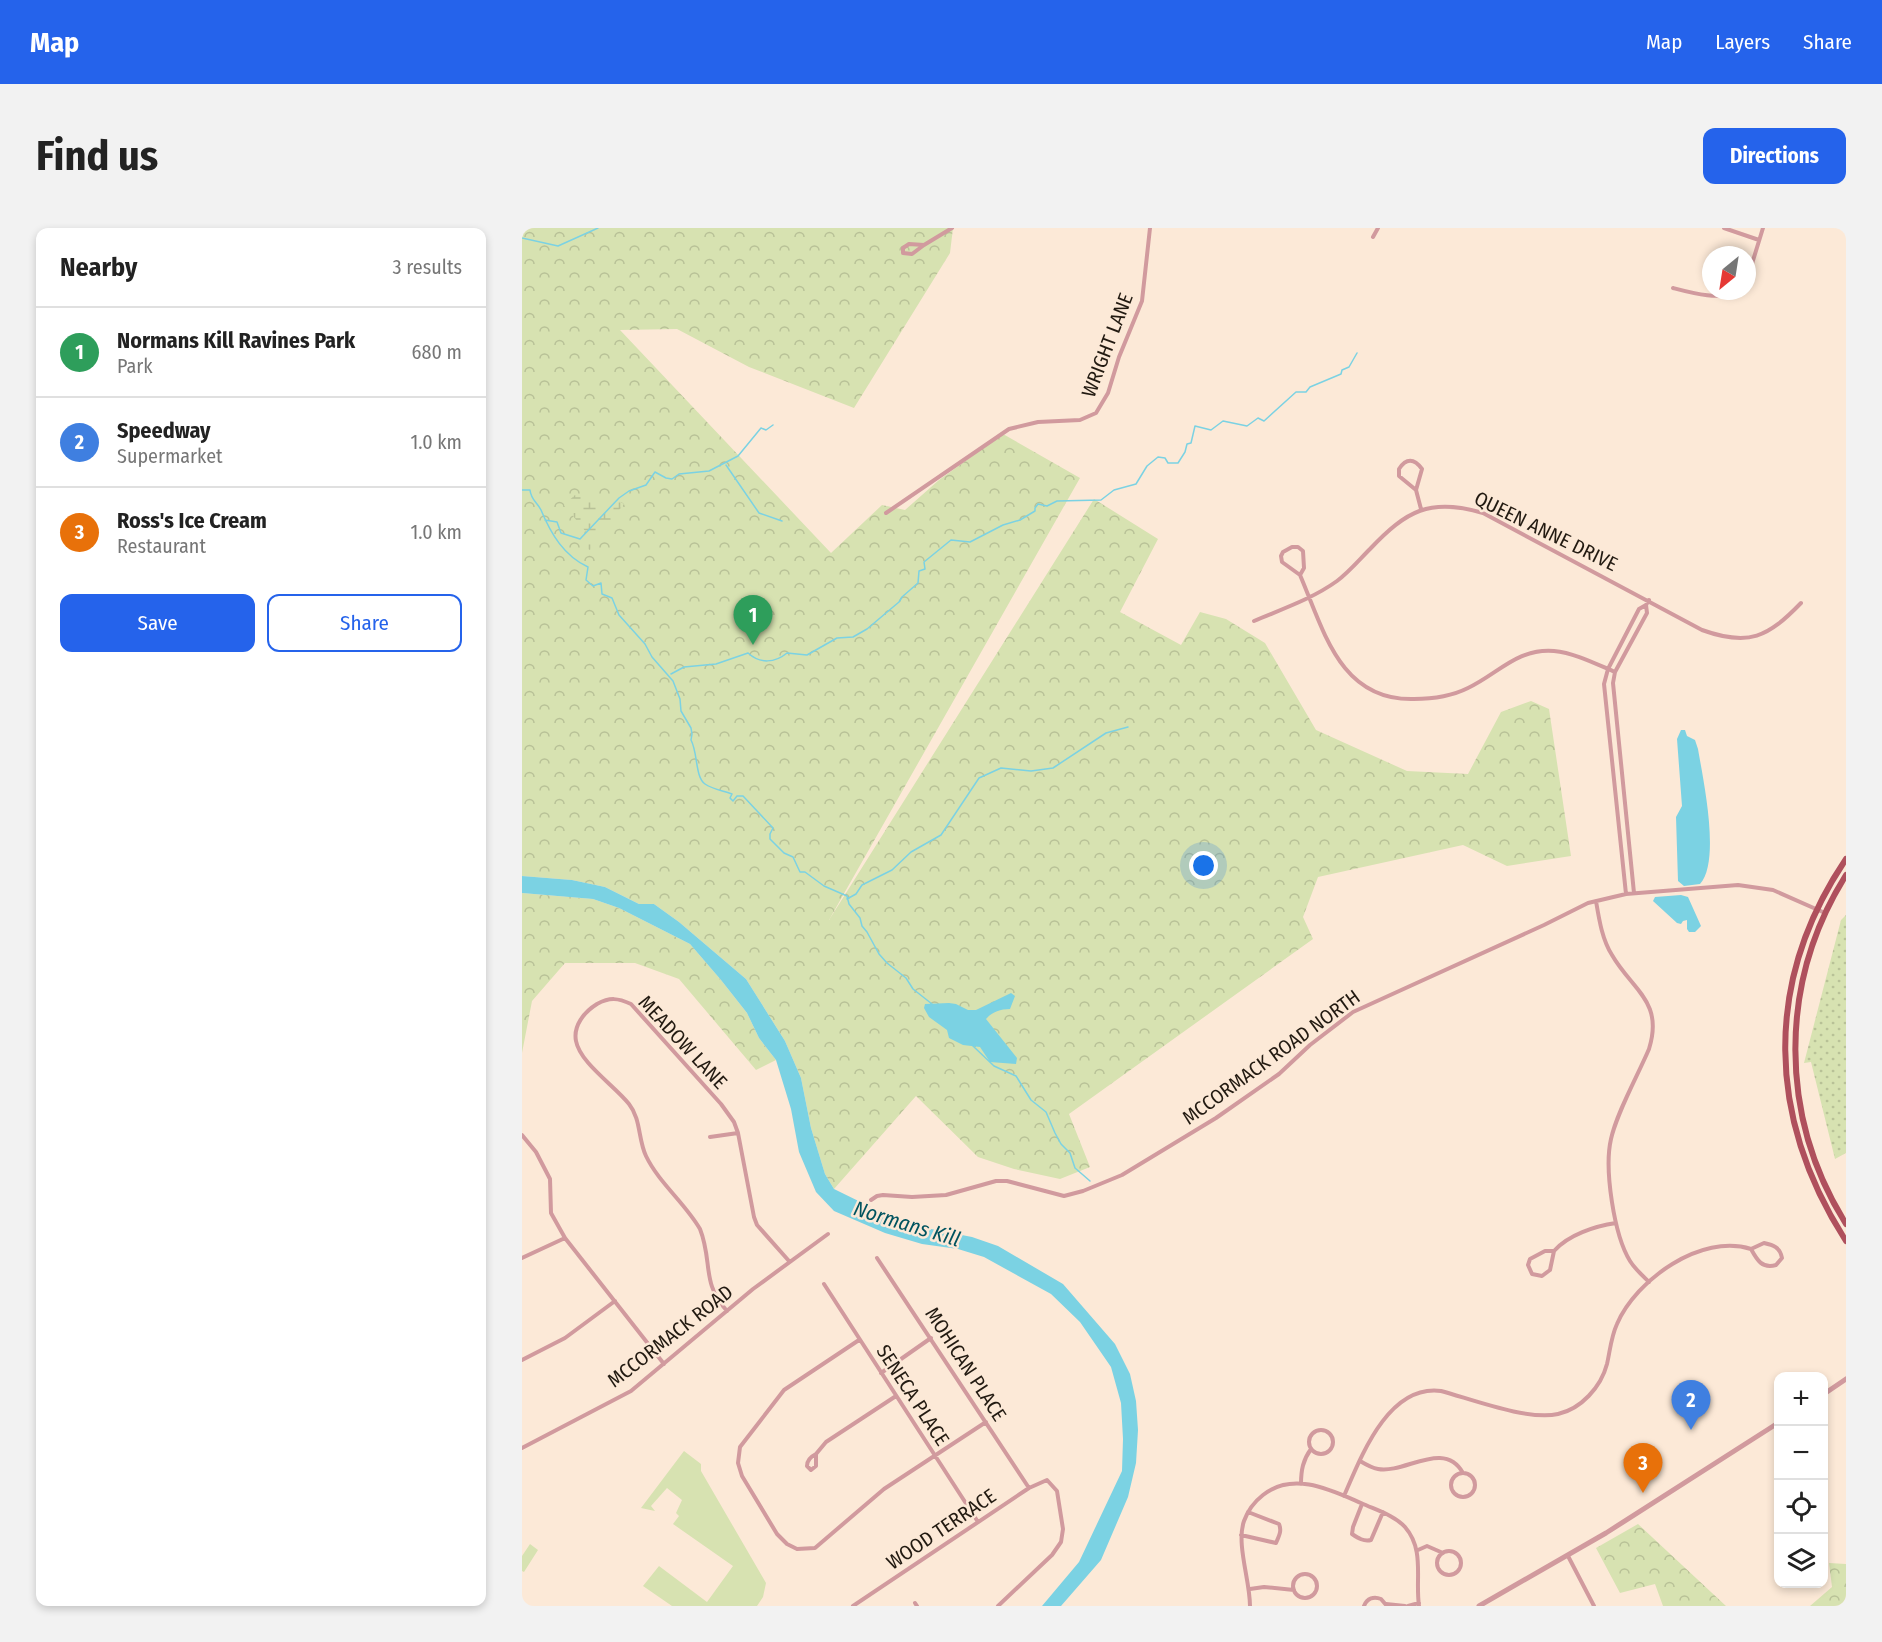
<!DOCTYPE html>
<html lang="en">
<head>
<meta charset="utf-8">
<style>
  body { margin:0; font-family:"Fira Sans Condensed",sans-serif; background:#f2f2f2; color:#222 }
  .controls { position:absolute; right:18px; bottom:18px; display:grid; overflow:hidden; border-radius:12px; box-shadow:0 3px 9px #0003 }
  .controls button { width:54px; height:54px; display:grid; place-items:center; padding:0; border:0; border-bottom:2px solid #e0e0e0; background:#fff; color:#222; font:30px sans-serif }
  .compass { position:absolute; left:1180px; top:18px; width:54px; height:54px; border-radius:50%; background:#fff; box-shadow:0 3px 9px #0003; rotate:210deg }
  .you { position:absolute; left:682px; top:638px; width:21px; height:21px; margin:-15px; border:4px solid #fff; border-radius:50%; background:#1a73e8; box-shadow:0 0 0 9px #1a73e833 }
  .badge { display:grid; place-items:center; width:39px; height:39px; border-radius:50%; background:#2563eb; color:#fff; font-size:20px; font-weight:700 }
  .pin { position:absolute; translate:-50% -50px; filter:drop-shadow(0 2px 3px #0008) }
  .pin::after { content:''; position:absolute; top:32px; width:21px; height:18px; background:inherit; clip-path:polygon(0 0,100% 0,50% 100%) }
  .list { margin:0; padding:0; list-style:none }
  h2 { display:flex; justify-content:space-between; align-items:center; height:78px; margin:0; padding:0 24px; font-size:26px }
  h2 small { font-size:20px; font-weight:400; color:#767676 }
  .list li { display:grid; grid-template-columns:39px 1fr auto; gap:18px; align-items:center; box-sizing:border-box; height:90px; padding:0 24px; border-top:2px solid #e0e0e0 }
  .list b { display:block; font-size:22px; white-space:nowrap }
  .list p { margin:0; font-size:20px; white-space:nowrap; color:#767676 }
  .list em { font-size:20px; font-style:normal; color:#767676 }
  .actions { display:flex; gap:12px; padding:18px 24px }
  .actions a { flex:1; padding:14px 0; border:2px solid #2563eb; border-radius:12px; text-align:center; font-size:21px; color:#2563eb }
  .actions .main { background:#2563eb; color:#fff }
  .icon { flex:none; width:33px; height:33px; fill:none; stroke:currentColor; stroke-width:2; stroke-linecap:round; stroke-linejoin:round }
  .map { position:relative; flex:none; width:1324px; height:1378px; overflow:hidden; border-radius:12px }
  header { display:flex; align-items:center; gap:36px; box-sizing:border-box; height:84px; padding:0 30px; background:#2563eb; color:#fff }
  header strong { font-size:28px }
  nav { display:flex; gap:33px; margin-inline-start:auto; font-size:21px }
  .intro { display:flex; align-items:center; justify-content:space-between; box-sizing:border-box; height:144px; padding:0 36px }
  h1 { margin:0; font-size:42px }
  .button { padding:15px 27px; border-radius:12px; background:#2563eb; color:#fff; font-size:21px; font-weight:700 }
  main { display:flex; gap:36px; padding:0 36px }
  aside { flex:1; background:#fff; border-radius:12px; box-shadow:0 3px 9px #0003 }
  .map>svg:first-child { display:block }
  .grass { fill:#d7e2b1 }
  .forest { fill:url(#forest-crowns) }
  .wetland { fill:url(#wetland-marsh) }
  .garden { fill:url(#garden-dots) }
  .water { fill:#7bd2e3 }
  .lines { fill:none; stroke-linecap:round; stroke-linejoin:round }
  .stream { stroke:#7bd2e3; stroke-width:1.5 }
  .minor { stroke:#d19a9e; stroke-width:4 }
  .tertiary { stroke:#d19a9e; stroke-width:5 }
  .primary { stroke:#af505d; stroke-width:6 }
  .labels { text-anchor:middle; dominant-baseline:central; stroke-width:5; stroke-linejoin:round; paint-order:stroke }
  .street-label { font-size:20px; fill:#221a11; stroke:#fce9d7 }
  .water-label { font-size:21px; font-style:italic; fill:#00535f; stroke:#fce9d7 }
</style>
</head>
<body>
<header>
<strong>Map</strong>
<nav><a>Map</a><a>Layers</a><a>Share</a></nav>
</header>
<div class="intro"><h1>Find us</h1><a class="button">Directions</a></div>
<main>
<aside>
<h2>Nearby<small>3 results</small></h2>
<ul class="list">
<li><span class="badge" style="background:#2e9e5b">1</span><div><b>Normans Kill Ravines Park</b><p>Park</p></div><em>680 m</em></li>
<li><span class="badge" style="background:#3f7fe0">2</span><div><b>Speedway</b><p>Supermarket</p></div><em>1.0 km</em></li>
<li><span class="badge" style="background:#e8710a">3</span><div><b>Ross's Ice Cream</b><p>Restaurant</p></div><em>1.0 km</em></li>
</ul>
<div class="actions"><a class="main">Save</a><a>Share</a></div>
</aside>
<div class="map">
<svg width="1324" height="1378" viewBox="0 0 1324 1378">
  <defs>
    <pattern id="forest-crowns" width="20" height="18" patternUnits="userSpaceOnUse" patternTransform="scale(1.5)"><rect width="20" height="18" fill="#d7e2b1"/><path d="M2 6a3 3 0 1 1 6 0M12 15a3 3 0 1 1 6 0" fill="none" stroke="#b8c197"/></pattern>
    <pattern id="wetland-marsh" width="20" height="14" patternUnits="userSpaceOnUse" patternTransform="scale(1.5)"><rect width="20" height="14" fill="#d7e2b1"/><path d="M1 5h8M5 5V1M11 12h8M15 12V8" fill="none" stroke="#b8c197"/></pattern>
    <pattern id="garden-dots" width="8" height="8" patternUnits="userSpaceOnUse" patternTransform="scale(1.5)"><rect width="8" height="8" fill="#d7e2b1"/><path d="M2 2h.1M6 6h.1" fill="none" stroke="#b8c197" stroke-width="1.8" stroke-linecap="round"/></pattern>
  </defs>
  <rect width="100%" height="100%" fill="#fce9d7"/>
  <path class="grass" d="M 162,1223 L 179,1236 L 179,1243 L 244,1355 L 241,1369 L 235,1378 L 150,1378 L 121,1358 L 137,1338 L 185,1374 L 211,1338 L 151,1296 L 157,1288 L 154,1285 L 160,1272 L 145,1260 L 129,1278 L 133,1283 L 119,1280 Z
    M 8,1316 L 16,1322 L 2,1344 L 0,1343 L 0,1328 Z"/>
  <path class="forest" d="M 0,0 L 431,0 L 428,25 L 332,180 L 227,139 L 155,101 L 98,102 L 309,325 L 360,277 L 383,282 L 417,252 L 481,206 L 558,250 L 307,692 L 572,271 L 636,311 L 598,384 L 659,417 L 678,384 L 704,391 L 743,415 L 794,502 L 885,543 L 946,546 L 979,484 L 1009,473 L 1027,481 L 1049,628 L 985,638 L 941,617 L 796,649 L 781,689 L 791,711 L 547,886 L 568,939 L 538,951 L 492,941 L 456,929 L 394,868 L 312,961 L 303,946 L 289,900 L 279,850 L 263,813 L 224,751 L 157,694 L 132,676 L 117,676 L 83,659 L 50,652 L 0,648 Z
    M 0,665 L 71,671 L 97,680 L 168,716 L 199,752 L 225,785 L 237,810 L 254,832 L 234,842 L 157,751 L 113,735 L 43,735 L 10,773 L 0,825 Z
    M 1116,1296 L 1204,1378 L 1141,1378 L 1133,1356 L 1098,1365 L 1074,1320 Z
    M 1307,1335 L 1324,1336 L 1324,1378 L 1288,1378 L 1310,1359 Z"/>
  <path class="wetland" d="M 53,267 L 83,274 L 95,272 L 102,276 L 75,309 L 68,322 L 61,318 L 64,304 L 42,277 Z"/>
  <path class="garden" d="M 1324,687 L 1324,925 L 1313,931 L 1289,834 L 1282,835 L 1319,692 Z"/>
  <path class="water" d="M 1159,502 L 1163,502 L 1165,508 L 1173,512 L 1176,521 C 1181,551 1199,633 1178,656 L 1162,658 L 1156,653 L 1154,589 L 1160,578 L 1155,511 Z
    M 0,648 L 50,652 L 83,659 L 117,676 L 132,676 L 157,694 L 224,751 L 263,813 L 279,850 L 289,900 L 303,946 L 312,961 L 363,986 L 399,999 L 450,1009 L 476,1018 L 541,1056 L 593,1116 L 608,1146 L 614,1173 L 616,1202 L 614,1235 L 606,1269 L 579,1332 L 539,1378 L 520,1378 L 557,1334 L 600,1243 L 601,1211 L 599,1175 L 589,1139 L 558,1094 L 529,1066 L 462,1029 L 436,1021 L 400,1016 L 363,1005 L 312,983 L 294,964 L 277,924 L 269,881 L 254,832 L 237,810 L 225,785 L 199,752 L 168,716 L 97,680 L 71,671 L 0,665 Z
    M 1159,667 L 1166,669 L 1179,698 L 1173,704 L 1167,704 L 1165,701 L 1165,692 L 1161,693 L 1159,696 L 1155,695 L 1131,673 L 1133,669 Z
    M 489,765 L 493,768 L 488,781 C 478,781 470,784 464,791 L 495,830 L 494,836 L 468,834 L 458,819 L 441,817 L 427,810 L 425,802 L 407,789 L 402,780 L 403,776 L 427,775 L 434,776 L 446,782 L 454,782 Z"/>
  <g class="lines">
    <path class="stream" d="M 0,10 L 36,18 L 76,0
      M 204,237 L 237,285 L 260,293
      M 0,262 L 8,262 C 9,272 15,274 19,282 C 29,306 42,328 66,339 L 64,352 L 71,358 L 79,355 L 80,366 L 90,370 L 97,387 L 123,416 L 130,429 L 151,453 L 158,471 L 159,483 L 169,500 L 170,506 L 169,512 C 176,525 173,549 183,556 C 190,561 202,563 210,566 L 208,570 L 211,573 L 215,568 L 221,568 L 251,600 L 248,606 L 248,611 L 262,625 L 271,629 L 278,644 L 283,644 L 302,658 L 325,668 L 327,676 L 338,690 L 340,698 L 345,704 L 357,726 L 365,735 L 384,750 L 391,761 L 410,776
      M 23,292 L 35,294 L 39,305 L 58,311 L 97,270 L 107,263 L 124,257 L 133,244 L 144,250 L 150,251 L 157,246 L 187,243 L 216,228 L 239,200 L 244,202 L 251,197
      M 149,446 L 162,439 L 194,436 L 226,425 C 238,436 253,435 265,425 L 285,427 L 315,410 L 331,409 L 345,401 L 377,374 L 380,369 L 396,355 L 397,343 L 403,341 L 402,334 L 429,312 L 448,314 L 481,297 L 498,292 L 513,283 L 513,280 L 516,276 L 525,278 L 535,273 L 579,272 L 592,262 L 614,256 L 625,238 L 636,229 L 643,230 L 646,235 L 656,235 L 663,224 L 665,216 L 669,215 L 673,198 L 689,202 L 701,193 L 725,198 L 736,190 L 742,193 L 774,164 L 784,164 L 788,159 L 819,146 L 820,142 L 827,139 L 835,125
      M 325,671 L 334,666 L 340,657 L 370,642 L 389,624 L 419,607 L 457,550 L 479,540 L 509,543 L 531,540 L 584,505 L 606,499
      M 451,818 L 472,838 L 494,848 L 509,872 L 524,884 L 533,905 L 539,916 L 548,925 L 553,940 L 568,953"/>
    <path class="minor" d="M 1202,0 L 1237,12
      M 851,9 L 856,0
      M 387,16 L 402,17 L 390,26 L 381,25 L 381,20 Z
      M 402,17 L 430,0
      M 1225,52 L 1241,0
      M 1151,60 C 1170,65 1199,73 1217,63
      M 894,262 L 900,241 C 892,230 884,230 877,241 L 877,248 L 894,262 L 899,281
      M 364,285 L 487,201 L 516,194 L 558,192 L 574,185 L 586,165 L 597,129 L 620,73 L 628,0
      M 770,319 L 776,319 L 781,323 L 782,340 L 778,347 L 760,334 L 759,328 L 761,324 Z
      M 778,347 C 802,403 818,473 892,471 C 910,471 930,468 946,460 C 976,446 995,420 1032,423 C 1053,425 1074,436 1093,444
      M 732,393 C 760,381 790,371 815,353 C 827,344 837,332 848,321 C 884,283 908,269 961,285 L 1180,402 C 1227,419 1246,409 1279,375
      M 1112,665 L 1091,455 L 1093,444 L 1125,385 L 1124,377 L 1127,372
      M 1104,666 L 1082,456 L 1086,441 L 1117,381 L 1124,377
      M 1074,673 C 1077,691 1080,711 1090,727 C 1110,762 1142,773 1127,821 C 1116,847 1095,884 1089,911 C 1082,941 1092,1007 1108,1033 C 1113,1041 1121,1048 1127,1054
      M 0,907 L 14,924 L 28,951 L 29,985 L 43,1010 L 142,1136
      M 188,909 L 216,905
      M 349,972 L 355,968 L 361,967 L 390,969 L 424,967 L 474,953 L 485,953 L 542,968 L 561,963 L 600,947 L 694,890 L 757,846 L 788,817 L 831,784 L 1022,697 L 1066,675 L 1104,666 L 1216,657 L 1251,662 L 1303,685
      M 1242,1015 C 1251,1017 1258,1019 1260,1030 L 1254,1037 C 1240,1041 1235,1032 1229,1021 Z
      M 1023,1023 L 1032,1023 L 1028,1042 L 1020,1048 L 1010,1046 L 1006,1037 L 1008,1031 Z
      M 1032,1023 C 1046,1007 1073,998 1094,995
      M 0,1030 L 43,1010
      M 355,1030 L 507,1260
      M 302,1056 L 456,1294
      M 205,1083 C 179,1055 191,1034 178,1001 C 163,975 137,955 124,928 C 116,911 119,891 107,876 C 93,858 58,835 54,813 C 51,798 62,784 75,776 C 88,769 96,770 109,776 L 199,876 L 212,894 L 216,905 L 232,989 L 235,997 L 267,1033
      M 337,1112 L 262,1162 L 218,1219 L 216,1235 L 220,1248 L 255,1306 L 265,1316 L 275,1321 L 293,1320 L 362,1261 L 464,1194
      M 0,1132 L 43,1110 L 93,1073
      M 359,1145 L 409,1110
      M787 1214a12 12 0 1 1 24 0a12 12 0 1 1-24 0Z
      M 0,1220 L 109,1163 L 231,1061 L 306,1006
      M 294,1226 L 304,1214 L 374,1168
      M 294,1226 L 294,1238 L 289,1242 L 285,1238 C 285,1232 288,1229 294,1226 Z
      M 838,1233 C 843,1236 850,1240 856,1241 C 883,1246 922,1211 941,1245
      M929 1257a12 12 0 1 1 24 0a12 12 0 1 1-24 0Z
      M 779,1256 C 779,1242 781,1232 789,1221
      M 822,1268 C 839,1229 866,1156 919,1163 C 949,1171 1006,1193 1036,1186 C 1059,1181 1079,1159 1085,1136 C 1088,1123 1089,1109 1095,1096 C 1114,1052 1179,1005 1229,1021
      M 840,1276 L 831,1299 L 830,1306 C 836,1310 842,1314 849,1312 L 861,1284
      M 719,1307 L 754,1315 C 757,1308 760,1303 757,1296 L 726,1284
      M 896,1322 L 905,1318 L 921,1325
      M915 1335a12 12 0 1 1 24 0a12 12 0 1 1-24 0Z
      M 1046,1328 L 1072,1378
      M771 1358a12 12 0 1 1 24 0a12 12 0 1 1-24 0Z
      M 728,1361 L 742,1359 L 772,1362
      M 393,1375 L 395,1378
      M 864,1376 L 883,1378
      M 331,1378 L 507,1260 L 525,1252 L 535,1263 L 541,1301 L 539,1314 L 530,1327 L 476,1378
      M 728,1378 C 728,1352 714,1316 722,1293 C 726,1282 732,1274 741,1267 C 771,1243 809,1262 839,1275 C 854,1282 872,1287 883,1299 C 903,1322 893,1351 897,1378
      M 842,1378 C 845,1370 852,1368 859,1371 L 865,1378
      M 886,1378 L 897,1375"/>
    <path class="tertiary" d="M 1302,1166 L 1324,1151
      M 957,1378 L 1084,1305 L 1256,1195"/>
    <path class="primary" d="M 1324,631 C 1241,754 1245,890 1324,1013
      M 1324,647 C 1256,755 1257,889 1324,996"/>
  </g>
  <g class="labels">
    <g class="street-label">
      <text transform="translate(585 117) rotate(-69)">WRIGHT LANE</text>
      <text transform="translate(1024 303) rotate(26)">QUEEN ANNE DRIVE</text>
      <text transform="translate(161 814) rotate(47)">MEADOW LANE</text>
      <text transform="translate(749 829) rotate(-36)">MCCORMACK ROAD NORTH</text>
      <text transform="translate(148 1108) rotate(-38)">MCCORMACK ROAD</text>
      <text transform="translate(444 1136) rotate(57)">MOHICAN PLACE</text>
      <text transform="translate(391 1167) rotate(57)">SENECA PLACE</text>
      <text transform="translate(419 1301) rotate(-34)">WOOD TERRACE</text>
    </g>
    <g class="water-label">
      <text transform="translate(385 996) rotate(17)">Normans Kill</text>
    </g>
  </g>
</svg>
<div class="controls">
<button>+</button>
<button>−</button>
<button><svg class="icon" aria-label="locate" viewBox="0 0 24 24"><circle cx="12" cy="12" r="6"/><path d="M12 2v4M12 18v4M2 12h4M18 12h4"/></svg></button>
<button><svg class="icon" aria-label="layers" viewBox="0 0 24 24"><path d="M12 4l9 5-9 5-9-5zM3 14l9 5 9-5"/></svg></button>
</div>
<svg class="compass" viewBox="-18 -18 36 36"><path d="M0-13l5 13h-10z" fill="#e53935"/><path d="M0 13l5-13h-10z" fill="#767676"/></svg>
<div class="you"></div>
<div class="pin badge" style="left:231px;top:417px;background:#2e9e5b">1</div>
<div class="pin badge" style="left:1169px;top:1202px;background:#3f7fe0">2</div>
<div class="pin badge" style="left:1121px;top:1265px;background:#e8710a">3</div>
</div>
</main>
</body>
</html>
